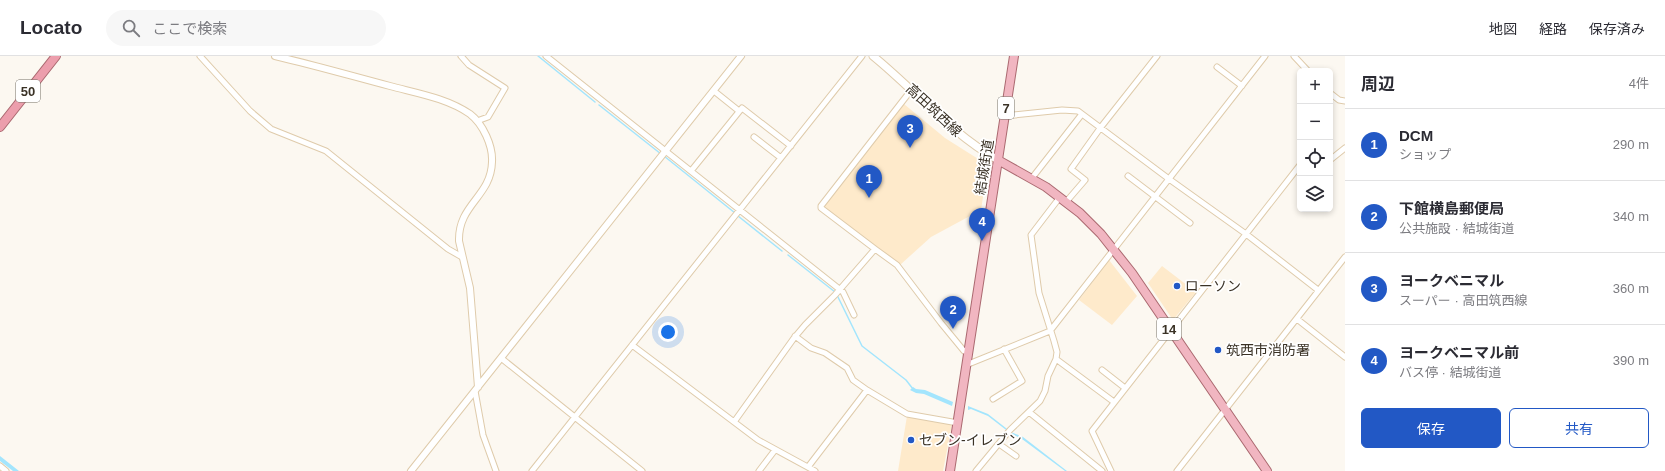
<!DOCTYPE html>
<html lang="ja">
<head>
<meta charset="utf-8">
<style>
  body { margin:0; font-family:Helvetica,"Noto Sans JP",sans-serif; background:#f7f7f7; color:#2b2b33 }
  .controls { position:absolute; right:12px; top:12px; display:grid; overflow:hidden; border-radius:6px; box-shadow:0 2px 6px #0003 }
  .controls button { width:36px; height:36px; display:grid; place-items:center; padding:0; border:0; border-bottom:1px solid #e1e1e2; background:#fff; color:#2b2b33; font:20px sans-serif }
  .you { position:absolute; left:668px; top:276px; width:14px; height:14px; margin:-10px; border:3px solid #fff; border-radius:50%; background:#1a73e8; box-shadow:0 0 0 6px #1a73e833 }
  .badge { display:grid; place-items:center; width:26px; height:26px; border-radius:50%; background:#2258c5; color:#fff; font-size:13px; font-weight:700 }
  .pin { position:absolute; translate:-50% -33px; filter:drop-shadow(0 1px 2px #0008) }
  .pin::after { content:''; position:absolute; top:21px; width:14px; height:12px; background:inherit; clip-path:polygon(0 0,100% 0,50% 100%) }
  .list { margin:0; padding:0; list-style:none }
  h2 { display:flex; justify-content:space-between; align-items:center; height:52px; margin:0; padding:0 16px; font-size:17px }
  h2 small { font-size:13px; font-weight:400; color:#7c7c81 }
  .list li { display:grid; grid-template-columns:26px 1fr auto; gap:12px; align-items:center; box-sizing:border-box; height:72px; padding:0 16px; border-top:1px solid #e1e1e2 }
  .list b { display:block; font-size:15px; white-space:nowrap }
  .list p { margin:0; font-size:13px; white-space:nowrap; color:#7c7c81 }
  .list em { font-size:13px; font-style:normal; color:#7c7c81 }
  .actions { display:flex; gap:8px; padding:12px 16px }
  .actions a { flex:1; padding:9px 0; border:1px solid #2258c5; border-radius:6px; text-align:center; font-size:14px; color:#2258c5 }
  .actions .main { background:#2258c5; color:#fff }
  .icon { flex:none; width:22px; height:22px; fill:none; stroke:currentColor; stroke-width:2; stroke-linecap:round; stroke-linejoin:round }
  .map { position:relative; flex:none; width:1345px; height:415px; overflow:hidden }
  header { display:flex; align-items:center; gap:24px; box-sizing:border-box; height:56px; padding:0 20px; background:#fff; border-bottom:1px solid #e1e1e2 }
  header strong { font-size:19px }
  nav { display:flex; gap:22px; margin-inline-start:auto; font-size:14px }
  .search { width:280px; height:36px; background:#f7f7f7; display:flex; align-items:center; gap:10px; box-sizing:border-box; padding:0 14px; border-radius:22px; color:#7c7c81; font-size:15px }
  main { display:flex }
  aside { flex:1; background:#fff }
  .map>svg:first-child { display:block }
  .built { fill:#feeacb }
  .water { fill:#a3e5fd }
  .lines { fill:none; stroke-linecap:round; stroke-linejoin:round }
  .stream { stroke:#a3e5fd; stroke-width:1.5 }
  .minor-casing { stroke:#dfcbab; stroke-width:7 }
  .tertiary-casing { stroke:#dfcbab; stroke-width:8 }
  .secondary-casing { stroke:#dfcbab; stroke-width:9 }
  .primary-casing { stroke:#ab6970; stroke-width:10 }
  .trunk-casing { stroke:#ab6970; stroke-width:10 }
  .minor { stroke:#fff; stroke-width:5 }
  .tertiary { stroke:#fff; stroke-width:6 }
  .secondary { stroke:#fff; stroke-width:7 }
  .primary { stroke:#f1b6c1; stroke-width:8 }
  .trunk { stroke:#ec9eac; stroke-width:8 }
  .poi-dot { fill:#2258c5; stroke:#fff; stroke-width:1.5 }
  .labels { text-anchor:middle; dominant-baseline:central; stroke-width:3.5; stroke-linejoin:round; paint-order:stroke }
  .shield { fill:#fff; stroke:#757067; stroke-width:1 }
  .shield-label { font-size:13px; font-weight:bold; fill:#3a3226 }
  .street-label { font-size:14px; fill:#3a3226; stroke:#fff }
  .poi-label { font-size:14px; fill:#3a3226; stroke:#fff; text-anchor:start }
</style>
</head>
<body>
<header>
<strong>Locato</strong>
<div class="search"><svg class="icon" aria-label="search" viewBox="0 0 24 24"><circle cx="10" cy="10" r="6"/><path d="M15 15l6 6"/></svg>ここで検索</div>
<nav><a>地図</a><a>経路</a><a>保存済み</a></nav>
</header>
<main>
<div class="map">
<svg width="1345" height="415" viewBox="0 0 1345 415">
  <rect width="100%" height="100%" fill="#fcf8f1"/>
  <path class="built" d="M 904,48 L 945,82 L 983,106 L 987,115 L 981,154 L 931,181 L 900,209 L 822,151 Z
    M 1109,204 L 1137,240 L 1112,269 L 1079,244 Z
    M 1162,210 L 1196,236 L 1173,264 L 1148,227 Z
    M 907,360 L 952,368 L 943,415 L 898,415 Z"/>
  <path class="water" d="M 913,331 L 916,333 L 925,334 L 953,346 L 952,350 L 924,338 L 916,337 L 910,334 Z
    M 968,350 L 988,358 L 1011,376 L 1023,381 L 1067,415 L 1065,415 L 1022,383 L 1010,377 L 988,360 L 971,353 L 968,354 Z
    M 0,400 L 19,415 L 13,415 L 0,405 Z"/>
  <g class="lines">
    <path class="stream" d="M 538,0 L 595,46
      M 599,49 L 661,98
      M 664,100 L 735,157
      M 738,160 L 782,195
      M 788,199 L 835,236
      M 837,239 L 862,290 L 906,324 L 913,333"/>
    <g class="minor-casing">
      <path id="minor" d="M 200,0 L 250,55 L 271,73 L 326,95 L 448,193 L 462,201
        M 461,0 L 469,9 L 505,32 L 488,61 L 477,65
        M 546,0 L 843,236 L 854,259
        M 1294,0 L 1308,15
        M 1217,11 L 1242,30
        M 714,35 L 739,55
        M 1330,37 L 1339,44 L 1345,45
        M 1005,60 L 1062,54 L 1078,55 L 1169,123 L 1246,178 L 1318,234
        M 754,81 L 781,102
        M 1330,104 L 1345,92
        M 691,115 L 742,52 L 791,90
        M 1128,120 L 1190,167
        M 1032,122 L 1082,58
        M 1066,146 L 1085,124 L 1071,113 L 1101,71 L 1157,0
        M 875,193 L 821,152 L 821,150 L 912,33
        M 1297,263 L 1345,301
        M 795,280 L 811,292 L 825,297 L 847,312 L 853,324 L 867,334
        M 632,289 L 758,384 L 815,415
        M 501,302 L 642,415
        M 1056,303 L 1114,346
        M 966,309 L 1050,275 L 1265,0
        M 1102,314 L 1125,332
        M 475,335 L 483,379 L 496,415
        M 993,343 L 1022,325 L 1004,293
        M 1029,356 L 1102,415
        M 734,366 L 794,282 L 805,269 L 835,239 L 875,193 L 897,209 L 941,267 L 964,295 L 968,295
        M 999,388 L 1016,400
        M 0,410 L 6,415
        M 808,411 L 867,334 L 907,358 L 958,367
        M 532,415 L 862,0
        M 759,415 L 775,394
        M 976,415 L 1010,374 L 1040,345 L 1045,335 L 1048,320 L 1056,303 L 1057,296 L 1054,285 L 1039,237 L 1031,179 L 1060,141
        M 1111,415 L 1092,375 L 1300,109
        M 1177,415 L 1345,201"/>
    </g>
    <g class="tertiary-casing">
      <path id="tertiary" d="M 275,0 C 314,9 352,20 390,30 C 416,37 447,42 470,58 C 483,68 493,90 492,106 C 491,141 458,148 459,185 L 470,232 L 478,331
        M 411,415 L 741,0"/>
    </g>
    <g class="secondary-casing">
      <path id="secondary" d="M 873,0 C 915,34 950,77 998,104"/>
    </g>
    <g class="primary-casing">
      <path id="primary" d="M 998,104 L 1046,131 L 1080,157 L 1101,178 L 1132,217 L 1267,415
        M 950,415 L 1014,0"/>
    </g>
    <g class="trunk-casing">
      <path id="trunk" d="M 0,71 L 56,0"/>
    </g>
    <use href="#minor" class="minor"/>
    <use href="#tertiary" class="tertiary"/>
    <use href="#secondary" class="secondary"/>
    <use href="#primary" class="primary"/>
    <use href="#trunk" class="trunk"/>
  </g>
  <g class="poi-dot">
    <circle cx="1177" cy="230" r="4"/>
    <circle cx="1218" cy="294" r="4"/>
    <circle cx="911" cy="384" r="4"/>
  </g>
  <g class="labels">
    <g class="shield">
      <rect x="16" y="24" width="24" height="22" rx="3"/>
      <rect x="998" y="41" width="16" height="22" rx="3"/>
      <rect x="1157" y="262" width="24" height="22" rx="3"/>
    </g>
    <g class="shield-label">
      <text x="28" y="35">50</text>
      <text x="1006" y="52">7</text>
      <text x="1169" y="273">14</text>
    </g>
    <g class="street-label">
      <text transform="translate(934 54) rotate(43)">高田筑西線</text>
      <text transform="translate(984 111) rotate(-81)">結城街道</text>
    </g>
    <g class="poi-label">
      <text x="1185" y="230">ローソン</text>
      <text x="1226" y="294">筑西市消防署</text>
      <text x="919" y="384">セブン-イレブン</text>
    </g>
  </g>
</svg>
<div class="controls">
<button>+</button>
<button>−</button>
<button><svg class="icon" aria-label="locate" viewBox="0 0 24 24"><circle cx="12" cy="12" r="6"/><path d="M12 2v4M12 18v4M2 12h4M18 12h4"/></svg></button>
<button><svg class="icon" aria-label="layers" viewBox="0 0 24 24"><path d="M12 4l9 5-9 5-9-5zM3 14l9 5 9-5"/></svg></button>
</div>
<div class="you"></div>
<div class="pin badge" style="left:869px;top:142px">1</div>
<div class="pin badge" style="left:953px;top:273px">2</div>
<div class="pin badge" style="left:910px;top:92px">3</div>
<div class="pin badge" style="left:982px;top:185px">4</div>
</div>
<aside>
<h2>周辺<small>4件</small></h2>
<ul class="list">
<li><span class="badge">1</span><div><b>DCM</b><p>ショップ</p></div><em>290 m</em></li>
<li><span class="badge">2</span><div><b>下館横島郵便局</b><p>公共施設 · 結城街道</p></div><em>340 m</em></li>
<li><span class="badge">3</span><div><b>ヨークベニマル</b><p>スーパー · 高田筑西線</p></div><em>360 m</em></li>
<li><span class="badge">4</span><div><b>ヨークベニマル前</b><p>バス停 · 結城街道</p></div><em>390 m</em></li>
</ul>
<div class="actions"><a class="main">保存</a><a>共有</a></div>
</aside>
</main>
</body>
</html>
